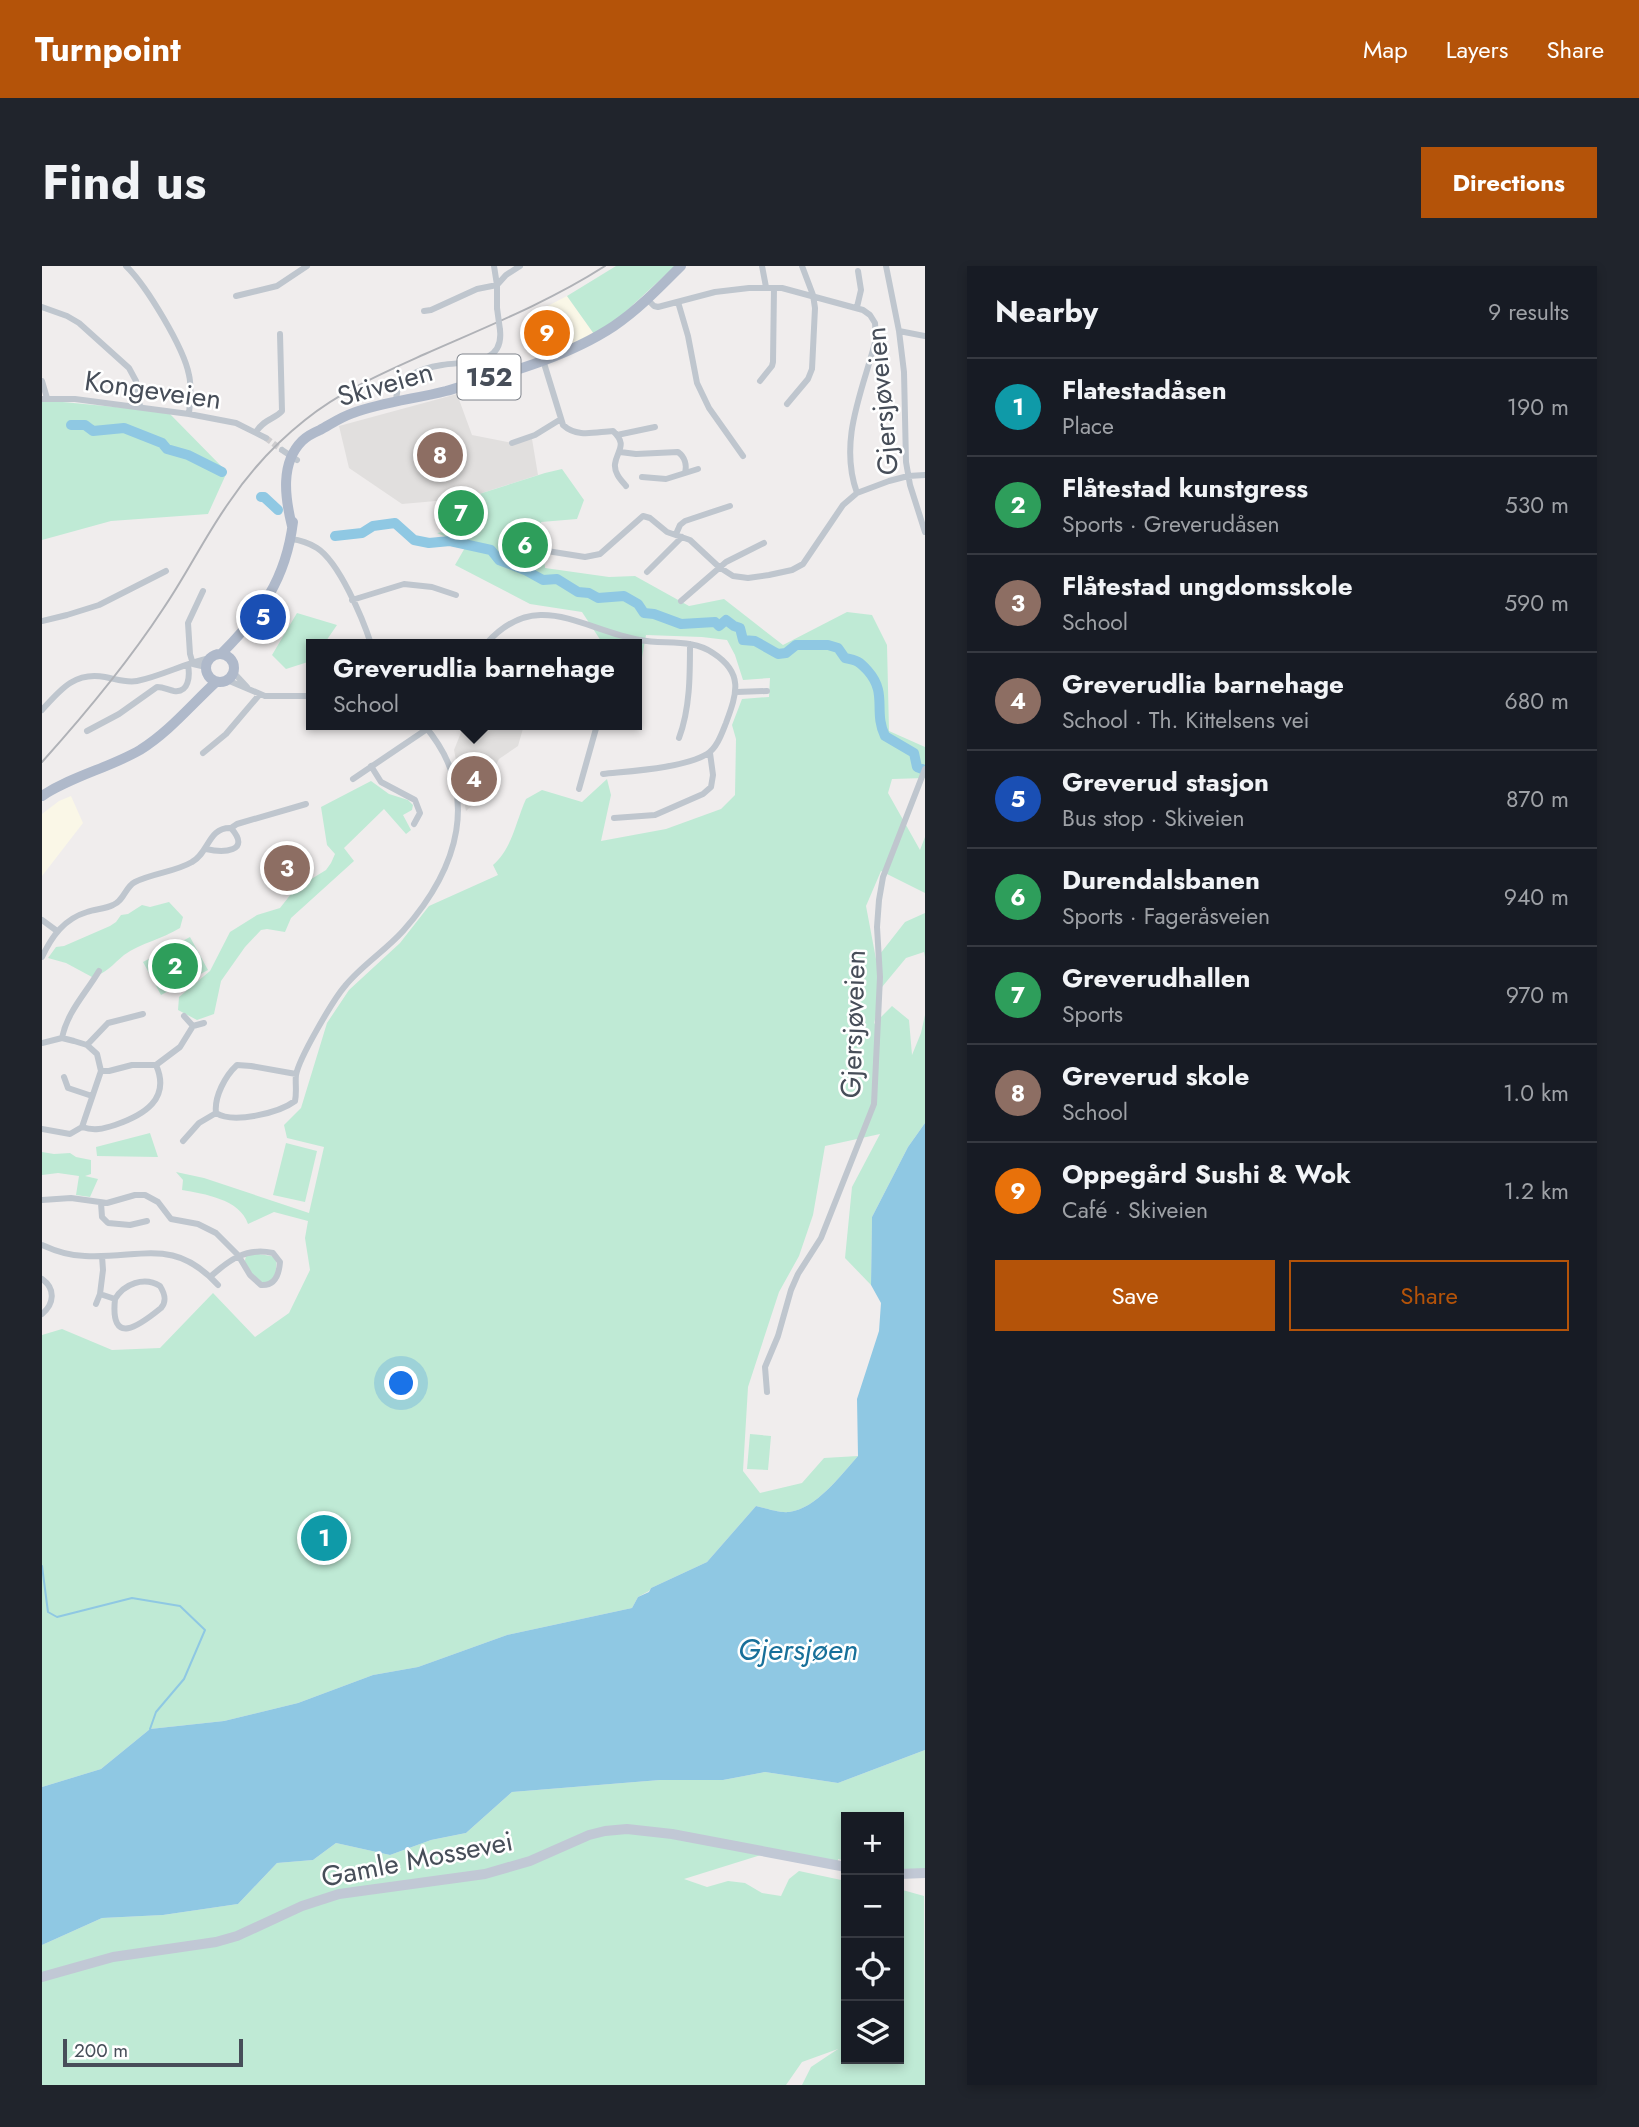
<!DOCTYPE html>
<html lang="en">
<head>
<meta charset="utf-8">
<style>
  body { margin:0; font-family:Jost,sans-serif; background:#20242c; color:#f1f3f6 }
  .controls { position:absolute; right:21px; bottom:21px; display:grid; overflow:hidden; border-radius:0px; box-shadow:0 4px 10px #0003 }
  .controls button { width:63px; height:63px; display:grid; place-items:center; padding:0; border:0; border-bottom:2px solid #363941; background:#171b24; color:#f1f3f6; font:35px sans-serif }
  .scale { position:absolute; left:21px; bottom:18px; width:180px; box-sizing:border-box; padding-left:7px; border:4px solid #474e59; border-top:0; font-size:19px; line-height:24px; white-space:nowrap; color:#474e59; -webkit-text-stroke:5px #fff; paint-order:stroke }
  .you { position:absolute; left:360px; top:1118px; width:24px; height:24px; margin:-18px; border:5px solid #fff; border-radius:50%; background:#1a73e8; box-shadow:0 0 0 10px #1a73e833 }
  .badge { display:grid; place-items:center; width:46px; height:46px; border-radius:50%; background:#b45309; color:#fff; font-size:23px; font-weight:700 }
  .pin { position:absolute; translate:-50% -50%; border:4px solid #fff; box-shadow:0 2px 7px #0006 }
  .popup { position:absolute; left:264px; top:373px; width:336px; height:91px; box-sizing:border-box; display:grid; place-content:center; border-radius:0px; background:#171b24; filter:drop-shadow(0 2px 5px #0005); font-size:23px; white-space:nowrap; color:#9ea1a6 }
  .popup b { font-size:26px; color:#f1f3f6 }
  .popup::after { content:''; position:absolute; left:50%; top:100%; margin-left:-14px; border:14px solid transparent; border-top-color:#171b24 }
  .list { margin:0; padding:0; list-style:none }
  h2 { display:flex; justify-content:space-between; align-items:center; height:91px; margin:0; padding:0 28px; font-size:30px }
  h2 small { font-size:23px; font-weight:400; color:#9ea1a6 }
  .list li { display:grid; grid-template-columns:46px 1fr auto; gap:21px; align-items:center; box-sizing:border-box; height:98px; padding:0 28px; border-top:2px solid #363941 }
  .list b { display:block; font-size:26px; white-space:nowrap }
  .list p { margin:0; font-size:23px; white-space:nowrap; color:#9ea1a6 }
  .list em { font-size:23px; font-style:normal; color:#9ea1a6 }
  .actions { display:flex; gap:14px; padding:21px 28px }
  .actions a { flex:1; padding:16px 0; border:2px solid #b45309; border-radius:0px; text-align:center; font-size:24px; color:#b45309 }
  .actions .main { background:#b45309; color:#fff }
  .icon { flex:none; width:38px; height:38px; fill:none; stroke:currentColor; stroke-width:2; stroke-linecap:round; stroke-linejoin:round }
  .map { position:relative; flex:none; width:883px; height:1819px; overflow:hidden; border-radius:0px }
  header { display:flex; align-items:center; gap:42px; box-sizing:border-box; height:98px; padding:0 35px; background:#b45309; color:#fff }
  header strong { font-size:33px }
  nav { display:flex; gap:38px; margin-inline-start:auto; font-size:24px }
  .intro { display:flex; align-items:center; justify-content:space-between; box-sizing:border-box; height:168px; padding:0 42px }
  h1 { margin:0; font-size:49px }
  .button { padding:18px 32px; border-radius:0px; background:#b45309; color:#fff; font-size:24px; font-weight:700 }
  main { display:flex; gap:42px; padding:0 42px }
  aside { flex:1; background:#171b24; border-radius:0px; box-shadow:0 4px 10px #0003 }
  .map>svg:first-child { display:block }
  .commercial { fill:#faf7e7 }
  .education { fill:#e1dfde }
  .green { fill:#bfead5 }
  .water { fill:#8fc8e3 }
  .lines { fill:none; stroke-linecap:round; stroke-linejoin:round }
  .stream { stroke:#8fc8e3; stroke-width:2 }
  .river { stroke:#8fc8e3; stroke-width:10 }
  .minor-tunnel { stroke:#cecdcf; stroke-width:6; stroke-dasharray:6 3; stroke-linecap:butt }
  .minor { stroke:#bfc6ce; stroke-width:6 }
  .secondary { stroke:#c1c8d5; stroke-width:10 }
  .primary { stroke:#afb9ca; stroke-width:10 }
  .rail { stroke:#b0b2b7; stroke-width:2 }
  .minor-bridge { stroke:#bfc6ce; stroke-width:6 }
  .labels { text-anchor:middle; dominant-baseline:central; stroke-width:5; stroke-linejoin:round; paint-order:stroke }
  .shield { fill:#fff; stroke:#7e838b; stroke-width:2 }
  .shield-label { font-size:26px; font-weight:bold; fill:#474e59 }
  .street-label { font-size:28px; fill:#474e59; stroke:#fff }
  .water-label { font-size:30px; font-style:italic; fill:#18709a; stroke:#fff }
</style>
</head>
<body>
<header>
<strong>Turnpoint</strong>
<nav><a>Map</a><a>Layers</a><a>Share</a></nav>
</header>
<div class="intro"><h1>Find us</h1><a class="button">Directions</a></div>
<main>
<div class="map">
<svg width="883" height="1819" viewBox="0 0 883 1819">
  <rect width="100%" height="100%" fill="#f0eded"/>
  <path class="commercial" d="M 525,30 L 552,68 L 512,87 L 507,86 L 485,59 L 485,52 L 490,48 Z
    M 29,530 L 41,557 L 0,610 L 0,548 L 17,535 Z"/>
  <path class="education" d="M 415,128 L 430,169 L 470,177 L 490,173 L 496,209 L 434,229 L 394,235 L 360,238 L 307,202 L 297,160 Z
    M 422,459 L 482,459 L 476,480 L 457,493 L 437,533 L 424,545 L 412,484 Z"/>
  <path class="green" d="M 574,0 L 633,0 L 580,49 L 552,68 L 525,30 Z
    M 0,134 L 126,146 L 185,206 L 166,248 L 69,255 L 0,274 Z
    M 520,203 L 542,234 L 535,253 L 499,256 L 503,302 L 567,311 L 593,310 L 647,340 L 682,333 L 741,379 L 805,346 L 830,349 L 845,379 L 847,465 L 883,481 L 883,512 L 850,513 L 846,527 L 878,584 L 883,571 L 883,627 L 839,605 L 824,640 L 834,693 L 863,656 L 883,647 L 883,691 L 882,686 L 864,692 L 840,721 L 832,758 L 850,740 L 867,754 L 870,789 L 879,767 L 883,749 L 883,857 L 866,881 L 830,951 L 829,1019 L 803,992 L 810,921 L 838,868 L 783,880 L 771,949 L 757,990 L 737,1026 L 706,1121 L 701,1205 L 718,1227 L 760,1217 L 782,1192 L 816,1190 C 799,1209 774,1243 747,1246 C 737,1247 724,1242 714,1240 L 665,1296 L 609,1322 L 607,1325 L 596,1331 L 590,1342 L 465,1369 L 376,1401 L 331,1409 L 256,1437 L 182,1455 L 108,1463 L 59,1503 L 0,1521 L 0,1069 L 20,1063 L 70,1084 L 118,1082 L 171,1027 L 213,1071 L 247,1047 L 268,1004 L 263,972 L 266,955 L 232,946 L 206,958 C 198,933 162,928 140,924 L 141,914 L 134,906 L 162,912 L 267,947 L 282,881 L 245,872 L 242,859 L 259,842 L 285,757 L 307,724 L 358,677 L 387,640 L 456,609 L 451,599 C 470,583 474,555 484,533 L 500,524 L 540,536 L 565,513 L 569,529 L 559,575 L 624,563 L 679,543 L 693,529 L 694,473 L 690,459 L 700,433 L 727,431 L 728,412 L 701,414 L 693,389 L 685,374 L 660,371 L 604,369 L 599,397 L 595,399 L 595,378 L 561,378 L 540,346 L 488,338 L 413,299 L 424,280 L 395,267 L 443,259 L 434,229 L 503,207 Z
    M 255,347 L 295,359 L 282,378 L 269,378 L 269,395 L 244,403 L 230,389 Z
    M 329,515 L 347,528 L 366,534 L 371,539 L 370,544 L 361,549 L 369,564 L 364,568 L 342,543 L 302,582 L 312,595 L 249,652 L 243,666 L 225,663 L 219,664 L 203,681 L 179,715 L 172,748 L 155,754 L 136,744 L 137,731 L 168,705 L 188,666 L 215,649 L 238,642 L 253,623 L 284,604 L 289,597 L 293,588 L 285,579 L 279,541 Z
    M 127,636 L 141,651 L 138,662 C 120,673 99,677 82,689 C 71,698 64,708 50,711 L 24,697 L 6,692 L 14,681 L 22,680 L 68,660 L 74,656 L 79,649 L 86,648 L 100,639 L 108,641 Z
    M 148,671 L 166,704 L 119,729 L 101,696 Z
    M 108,867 L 116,891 L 55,890 L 54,881 Z
    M 244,877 L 275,885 L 263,936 L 231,929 Z
    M 0,886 L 12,888 L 28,887 L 34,891 L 49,894 L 49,908 L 43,910 L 56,913 L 48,931 L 34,929 L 37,910 L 16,907 L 0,909 Z
    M 205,986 L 235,991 L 233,1014 L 219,1019 L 202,998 Z
    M 708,1168 L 729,1170 L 726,1204 L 705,1203 Z
    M 883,1484 L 883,1603 L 857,1603 L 857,1551 L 804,1551 L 804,1595 L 796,1593 L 796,1599 L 728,1586 L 642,1613 L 665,1621 L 686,1615 L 703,1617 L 720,1627 L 739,1630 L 747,1613 L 757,1605 L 804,1615 L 804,1793 L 857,1793 L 857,1623 L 882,1630 L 883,1819 L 760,1819 L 769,1801 L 796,1783 L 760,1796 L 744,1819 L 0,1819 L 0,1679 L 60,1652 L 121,1649 L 196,1638 L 235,1597 L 271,1594 L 294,1577 L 348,1589 L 389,1574 L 424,1567 L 470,1526 L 618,1514 L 681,1514 L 723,1506 L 796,1517 Z"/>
  <path class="water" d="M 883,857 L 883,1484 L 796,1517 L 723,1506 L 681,1514 L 618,1514 L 470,1526 L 424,1567 L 389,1574 L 348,1589 L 294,1577 L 271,1594 L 235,1597 L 196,1638 L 121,1649 L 60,1652 L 0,1679 L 0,1521 L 59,1503 L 108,1463 L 182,1455 L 256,1437 L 331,1409 L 376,1401 L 465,1369 L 590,1342 L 596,1331 L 607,1326 L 609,1322 L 665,1296 L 714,1240 C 724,1242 737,1247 747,1246 C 774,1243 799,1209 816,1190 L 815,1133 L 837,1065 L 839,1037 L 829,1019 L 830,951 L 866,881 Z"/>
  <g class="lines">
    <path class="stream" d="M 0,1300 L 6,1346 L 15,1351 L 90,1332 L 138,1340 L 163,1364 L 142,1413 L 114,1446 L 108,1463"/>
    <path class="river" d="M 29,159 L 43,159 L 51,165 L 82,162 L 120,177 L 125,183 L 146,189 L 180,206
      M 219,231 L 222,231 L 236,244
      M 293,270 L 320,267 L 331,260 L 353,257 L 372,274 L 387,277 L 408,275 L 449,284 L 457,294 L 483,304 L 501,314 L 515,313 L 536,326 L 547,327 L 556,332 L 582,330 L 596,338 L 602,347 L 612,348 L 639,358 L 673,356 L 677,360 L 684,354 L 692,360 L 698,362 L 701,374 L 713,375 L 736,388 L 744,387 L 754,379 L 786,379 L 796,382 L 803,392 C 815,394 818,396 826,405 C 846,428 831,445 843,470 L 872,487 L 875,501 L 883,504"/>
    <path class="minor-tunnel" d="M 224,172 L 240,184"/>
    <path class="minor" d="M 84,0 C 104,19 142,82 147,109 C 150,121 148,135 147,148
      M 452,0 L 455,19
      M 720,0 L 724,21
      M 844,0 L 857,65 L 862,106 L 864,196 L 868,219 L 883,266
      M 194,30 L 235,20 L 265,0
      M 605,33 L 612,40 L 616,41 L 673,26 L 707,22 L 740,22 L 821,44 L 828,49 L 833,57 L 834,73 C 821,124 796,174 815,227
      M 636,36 L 646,70 L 655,117 L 667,142 L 701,190
      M 0,41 L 25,50 L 37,57 L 87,102 L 94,115 L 98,141
      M 815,41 L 819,24 L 816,5
      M 455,42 L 455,19 L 464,9 L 478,0
      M 382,45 L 389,44 L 435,23 L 455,19
      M 857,65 L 883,70
      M 501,94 L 521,159 C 535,172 553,166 571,165 C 586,179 575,184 573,198 C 572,207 579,214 584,220
      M 0,115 L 5,132
      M 718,115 L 730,100 L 731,96 L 732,22
      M 0,133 L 33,133 L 147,148 L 194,157 L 224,172
      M 355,136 C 350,111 381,102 400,99 C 424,95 462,100 458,64
      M 745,138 L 766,113 L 770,103 L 773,42 L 771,29 L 760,0
      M 214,166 C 223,152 232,154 240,145 L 238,68
      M 575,169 L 613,161
      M 470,177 L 493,169 L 519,153
      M 240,184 L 255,194
      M 578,186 L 594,188 L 636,186 C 643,191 645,199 643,207
      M 600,211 L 624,213 L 656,203
      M 634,268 L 638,259 L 643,255 L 688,240
      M 249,273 C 258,274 267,277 275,282 C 297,296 321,353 329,378
      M 505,285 L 543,291 L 558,288 L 601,250 L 608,252 L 625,266 L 648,274 L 677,301 L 691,310 L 706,312 L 727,309 L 750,304 L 761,298 L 801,239 L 815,227 L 847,215 L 866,210 L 883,209
      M 605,306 L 640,271
      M 310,334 L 362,318 L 390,321 L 414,329
      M 639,335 L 684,296 L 722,277
      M 0,355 L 25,349 L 57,339 L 124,305
      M 444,378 C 494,321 541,364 598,374 C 621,379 650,372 671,387 C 702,407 695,427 684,457 C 680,467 675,482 665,488 C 642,502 588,505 561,508
      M 595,388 L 597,374
      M 151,398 L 148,388 L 146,357 L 161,325
      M 151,398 L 164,401
      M 192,407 L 205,421
      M 185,414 L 223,430 L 269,430
      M 694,426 L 725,425
      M 0,444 C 18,424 33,405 63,411 C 74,413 84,417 95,415 C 120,410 143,397 168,392
      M 45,465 L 77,448 L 115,421 C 122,421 126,424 132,425 C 147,427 148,410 146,399
      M 637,472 C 648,443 648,409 648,378
      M 161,487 L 184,468 L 218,428
      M 329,500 L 339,516 L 373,534 L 378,547 L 372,558
      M 311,513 L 385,463
      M 537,523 L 555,459
      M 572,552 L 613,549 L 661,528 L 669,521 L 671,509 L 668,487
      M 189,562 L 195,558 L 264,538
      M 0,654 L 15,665
      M 0,691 C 10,670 22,653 45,646 C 54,643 63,643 71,639 C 82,635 83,621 93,616 C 111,607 133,606 150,596 C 167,587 166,561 189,562 C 210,586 181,587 164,583
      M 142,750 L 151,760
      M 151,760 L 162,757
      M 20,772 C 25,746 44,727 57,705
      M 0,777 L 20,772 L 32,775 L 45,779 L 55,788 L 59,805 L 40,861 L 28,868 L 0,863
      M 45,779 L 66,757 L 101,748
      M 59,805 L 67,805 L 90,799 L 114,799 L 138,781 L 151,760
      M 22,811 L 26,822 L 50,830
      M 174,847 C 191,858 237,847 253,835 C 255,826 253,817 254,809 C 257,792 291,734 303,720 C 320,699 343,685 361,665 C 416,603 441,528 382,459
      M 174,847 C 172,831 183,810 195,799 L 209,800 L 254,808
      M 40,861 C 52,865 61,863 73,859 C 102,849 129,833 114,799
      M 141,875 L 157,857 L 174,847
      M 0,934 L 29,932 L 65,937 L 93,929 L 103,929 L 116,936 L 129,953 L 156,958 L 174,967 L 196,989 L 208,1009 L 219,1019 C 233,1020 237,1009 238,996 L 231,987 C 204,981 187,994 168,1011
      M 59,937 L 60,951 L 66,957 L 88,959 L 105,955
      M 0,979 C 13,985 28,990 43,990 C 99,993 131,970 176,1019
      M 60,990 L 61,1004 L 58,1028 L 73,1033 C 82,1018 102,1010 118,1020 C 123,1028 125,1035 119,1042 C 97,1060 68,1081 73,1033
      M 0,1013 C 14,1023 12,1038 0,1048
      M 54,1038 L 58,1028
      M 725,1126 L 723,1101 L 736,1070 L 749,1024 L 756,1008 L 779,972 L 832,838 L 838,711 L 835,661 L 837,634 L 841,611 L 883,503"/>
    <path class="secondary" d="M 857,1608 L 883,1607
      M 0,1711 L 71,1691 L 174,1676 L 195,1670 L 260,1640 L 297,1628 L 443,1608 L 488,1595 L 547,1569 L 563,1565 L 585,1563 L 630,1568 L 804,1601"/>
    <path class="primary" d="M 250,260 C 243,232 238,197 260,175 C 266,169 271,167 278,164 C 289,158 299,151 311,147 C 341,136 373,133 404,125 C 459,109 524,92 572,60 C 597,43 618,21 639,0
      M164 402a14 14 0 1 1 28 0a14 14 0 1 1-28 0Z
      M 179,388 C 219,348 244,313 251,256
      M 0,530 C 30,510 67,502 98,484 C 127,466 149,439 174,416"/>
    <path class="rail" d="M 0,496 C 44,447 85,398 121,343 C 145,308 163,270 188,235 C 209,204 234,177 263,154 C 299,125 341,107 383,88 C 444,61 507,36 563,0"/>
    <path class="minor-bridge" d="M 455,42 L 458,64"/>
  </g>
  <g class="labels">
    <rect class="shield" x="415.5" y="88.5" width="63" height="45" rx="5"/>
    <g class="shield-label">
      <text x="447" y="111">152</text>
    </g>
    <g class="street-label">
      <text transform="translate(343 118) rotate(-16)">Skiveien</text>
      <text transform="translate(111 124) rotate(8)">Kongeveien</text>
      <text transform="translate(840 135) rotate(-95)">Gjersjøveien</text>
      <text transform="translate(811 758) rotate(-88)">Gjersjøveien</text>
      <text transform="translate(375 1593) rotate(-11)">Gamle Mossevei</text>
    </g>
    <g class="water-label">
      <text x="756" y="1383">Gjersjøen</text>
    </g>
  </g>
</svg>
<div class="controls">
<button>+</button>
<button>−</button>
<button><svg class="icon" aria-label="locate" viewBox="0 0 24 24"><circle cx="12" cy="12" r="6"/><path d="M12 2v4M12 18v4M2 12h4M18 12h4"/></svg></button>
<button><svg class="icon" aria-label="layers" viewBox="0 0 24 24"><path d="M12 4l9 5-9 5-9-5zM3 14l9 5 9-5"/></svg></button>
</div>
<div class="scale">200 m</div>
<div class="you"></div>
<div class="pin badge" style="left:282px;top:1272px;background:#0f9aa8">1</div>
<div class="pin badge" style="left:133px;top:700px;background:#2e9e5b">2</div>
<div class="pin badge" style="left:245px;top:602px;background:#8d6e63">3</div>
<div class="pin badge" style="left:432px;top:513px;background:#8d6e63">4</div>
<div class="popup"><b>Greverudlia barnehage</b>School</div>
<div class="pin badge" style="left:221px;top:351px;background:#1a4fb4">5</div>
<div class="pin badge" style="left:483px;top:279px;background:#2e9e5b">6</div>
<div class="pin badge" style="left:419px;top:247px;background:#2e9e5b">7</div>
<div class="pin badge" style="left:398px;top:189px;background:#8d6e63">8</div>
<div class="pin badge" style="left:505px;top:67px;background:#e8710a">9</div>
</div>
<aside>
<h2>Nearby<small>9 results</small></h2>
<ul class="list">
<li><span class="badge" style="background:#0f9aa8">1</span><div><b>Flatestadåsen</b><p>Place</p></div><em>190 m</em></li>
<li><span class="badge" style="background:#2e9e5b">2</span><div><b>Flåtestad kunstgress</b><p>Sports · Greverudåsen</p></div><em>530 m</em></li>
<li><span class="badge" style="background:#8d6e63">3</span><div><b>Flåtestad ungdomsskole</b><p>School</p></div><em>590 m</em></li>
<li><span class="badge" style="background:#8d6e63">4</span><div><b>Greverudlia barnehage</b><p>School · Th. Kittelsens vei</p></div><em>680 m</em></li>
<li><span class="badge" style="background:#1a4fb4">5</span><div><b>Greverud stasjon</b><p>Bus stop · Skiveien</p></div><em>870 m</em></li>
<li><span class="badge" style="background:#2e9e5b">6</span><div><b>Durendalsbanen</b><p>Sports · Fageråsveien</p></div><em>940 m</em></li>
<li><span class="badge" style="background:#2e9e5b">7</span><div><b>Greverudhallen</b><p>Sports</p></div><em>970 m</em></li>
<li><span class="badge" style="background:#8d6e63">8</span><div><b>Greverud skole</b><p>School</p></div><em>1.0 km</em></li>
<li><span class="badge" style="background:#e8710a">9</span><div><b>Oppegård Sushi &amp; Wok</b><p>Café · Skiveien</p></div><em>1.2 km</em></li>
</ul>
<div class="actions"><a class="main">Save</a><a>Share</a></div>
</aside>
</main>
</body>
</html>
